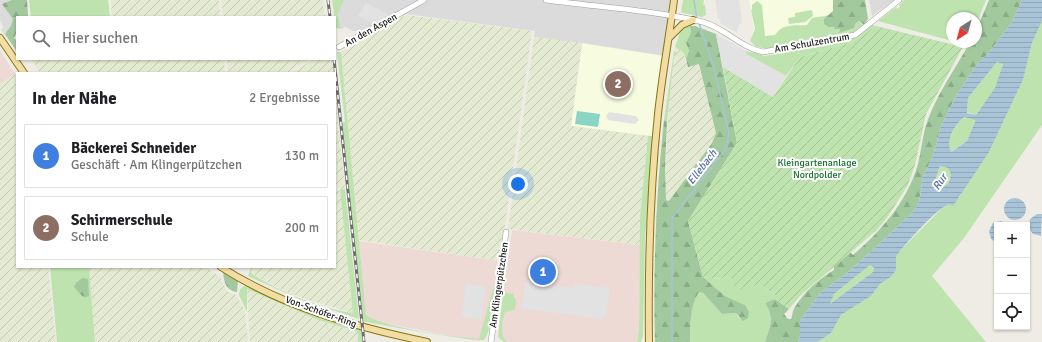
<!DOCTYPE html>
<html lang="de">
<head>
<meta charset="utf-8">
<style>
  body { margin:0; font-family:Signika,sans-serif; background:#f6f6f6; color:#202124 }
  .controls { position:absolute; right:12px; bottom:12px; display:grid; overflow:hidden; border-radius:0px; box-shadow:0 1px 3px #0004 }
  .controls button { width:36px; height:36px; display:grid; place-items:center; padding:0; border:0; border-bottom:1px solid #e0e0e0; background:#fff; color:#202124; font:20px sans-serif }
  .compass { position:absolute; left:946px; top:12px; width:36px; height:36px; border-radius:50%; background:#fff; box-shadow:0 1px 3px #0004; rotate:216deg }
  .you { position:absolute; left:518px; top:184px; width:14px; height:14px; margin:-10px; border:3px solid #fff; border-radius:50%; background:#1a73e8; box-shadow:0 0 0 6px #1a73e833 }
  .badge { display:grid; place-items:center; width:26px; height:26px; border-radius:50%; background:#ea580c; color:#fff; font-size:13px; font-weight:700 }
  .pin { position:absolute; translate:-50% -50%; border:2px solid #fff; box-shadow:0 1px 4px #0006 }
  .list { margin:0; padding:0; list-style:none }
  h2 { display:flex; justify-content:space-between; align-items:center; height:52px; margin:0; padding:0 16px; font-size:17px }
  h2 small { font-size:13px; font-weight:400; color:#757577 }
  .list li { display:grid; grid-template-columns:26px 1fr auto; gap:12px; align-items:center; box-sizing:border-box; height:64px; margin:0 8px 8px; padding:0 8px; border:1px solid #e0e0e0; border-radius:0px }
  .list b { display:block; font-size:15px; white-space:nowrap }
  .list p { margin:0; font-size:13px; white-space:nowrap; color:#757577 }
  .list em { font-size:13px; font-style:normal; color:#757577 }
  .icon { flex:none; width:22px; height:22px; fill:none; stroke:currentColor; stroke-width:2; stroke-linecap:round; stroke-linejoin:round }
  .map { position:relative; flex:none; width:1042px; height:342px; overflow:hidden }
  .search { position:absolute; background:#fff; box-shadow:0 1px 3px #0004; left:16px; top:16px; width:320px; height:44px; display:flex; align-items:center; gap:10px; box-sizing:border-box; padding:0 14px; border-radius:0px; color:#757577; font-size:15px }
  .panel { position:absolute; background:#fff; box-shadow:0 1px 3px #0004; left:16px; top:72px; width:320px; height:196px; border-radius:0px }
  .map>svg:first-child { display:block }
  .residential { fill:#dbdbdb }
  .commercial { fill:#eddad5 }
  .education { fill:#f7fbe0 }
  .farmland { fill:url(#farmland-furrows) }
  .grass { fill:#bfe3af }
  .forest { fill:url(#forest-firs) }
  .garden { fill:url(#garden-furrows) }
  .pitch { fill:#8ad5c5 }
  .parking { fill:#e2e2e2 }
  .water { fill:url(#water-rules); fill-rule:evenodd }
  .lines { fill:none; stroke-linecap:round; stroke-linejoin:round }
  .stream { stroke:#a9c4d7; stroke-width:1.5 }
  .minor-casing { stroke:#9f9f9f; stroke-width:6 }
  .major-casing { stroke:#88750f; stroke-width:8 }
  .minor { stroke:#fff; stroke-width:5 }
  .major { stroke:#f2dea5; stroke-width:6 }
  .rail-casing { stroke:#6c6c6c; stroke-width:3 }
  .rail { stroke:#fff; stroke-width:1.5; stroke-dasharray:4.5; stroke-linecap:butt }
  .labels { text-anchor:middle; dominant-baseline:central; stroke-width:4; stroke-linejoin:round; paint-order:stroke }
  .street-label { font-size:10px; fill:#1e1e1e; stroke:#fff }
  .park-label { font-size:10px; fill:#17702e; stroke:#fff }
  .water-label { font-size:11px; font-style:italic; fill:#546da3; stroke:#fff }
</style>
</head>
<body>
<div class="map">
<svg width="1042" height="342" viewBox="0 0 1042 342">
  <defs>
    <pattern id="farmland-furrows" width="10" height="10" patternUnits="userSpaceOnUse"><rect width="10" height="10" fill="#e4ead2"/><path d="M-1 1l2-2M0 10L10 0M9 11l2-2" fill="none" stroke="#c3c8b4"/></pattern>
    <pattern id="forest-firs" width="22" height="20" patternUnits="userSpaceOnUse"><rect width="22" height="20" fill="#a2c99d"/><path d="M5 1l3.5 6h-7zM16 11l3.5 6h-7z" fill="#8bac87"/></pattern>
    <pattern id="garden-furrows" width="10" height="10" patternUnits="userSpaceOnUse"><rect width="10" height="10" fill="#bfe3af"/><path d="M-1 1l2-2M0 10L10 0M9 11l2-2" fill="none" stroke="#a4c296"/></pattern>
    <pattern id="water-rules" width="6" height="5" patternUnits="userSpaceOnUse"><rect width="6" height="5" fill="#a9c4d7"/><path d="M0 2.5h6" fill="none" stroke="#91a8b8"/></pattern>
  </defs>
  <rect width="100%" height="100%" fill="#eeece5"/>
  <path class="residential" d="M 0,0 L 27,0 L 28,17 L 17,17 L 6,37 L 1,29 L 4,28 L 0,21 Z
    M 344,0 L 670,0 L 664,56 L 534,37 L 535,31 L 398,13 L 361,31 L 353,31 L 345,27 L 341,29 L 338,12 Z
    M 869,0 L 894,0 L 872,16 Z"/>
  <path class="commercial" d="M 0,50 L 15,74 L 0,84 Z
    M 512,230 L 640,245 L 639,330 L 637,342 L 508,342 L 504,339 L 501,334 L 505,311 L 514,310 L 516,299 L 516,296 L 505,293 L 503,294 Z
    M 359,241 L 500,261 L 496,290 L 479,341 L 366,320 Z"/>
  <path class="education" d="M 749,0 L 864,0 L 866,21 L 861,27 L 771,49 L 760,49 L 754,46 L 750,41 L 754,29 Z
    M 582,43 L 664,56 L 652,136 L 571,126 Z"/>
  <path class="farmland" d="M 111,0 L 219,0 L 220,17 L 112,17 Z
    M 221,0 L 323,0 L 325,17 L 223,17 Z
    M 406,15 L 532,31 L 500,261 L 359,240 L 341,52 Z
    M 534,37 L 582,43 L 571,126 L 648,136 L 640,217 L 640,245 L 508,229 Z
    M 675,47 L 683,52 L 688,67 L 699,64 L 716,133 L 712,143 L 670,201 L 666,200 L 665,167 L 669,101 L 674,56 L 677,55 L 674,51 Z
    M 31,59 L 224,59 L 225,73 L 40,73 Z
    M 227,59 L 311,59 L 287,73 L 228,73 Z
    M 314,59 L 332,59 L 334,73 L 291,73 Z
    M 15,74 L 17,77 L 17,267 L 48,267 L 56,342 L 0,342 L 0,84 Z
    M 335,85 L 340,140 L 345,189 L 335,188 Z
    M 335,190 L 341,191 L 353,313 L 308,300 L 282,290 L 251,273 L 251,267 L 335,267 Z
    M 89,267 L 206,267 L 219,276 L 228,292 L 236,295 L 245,310 L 248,342 L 95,342 Z
    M 247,289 L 316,319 L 358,332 L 358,342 L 250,342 Z"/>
  <path class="grass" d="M 29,0 L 108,0 L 110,17 L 31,17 Z
    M 332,0 L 344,0 L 338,13 L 341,29 L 336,28 Z
    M 683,0 L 704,0 L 703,5 L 705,5 L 706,15 L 702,17 L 683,13 L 681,11 Z
    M 904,0 L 986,0 L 976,25 L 976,18 L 952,18 L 952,41 L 878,21 L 896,7 L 898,9 L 900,7 L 899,5 Z
    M 757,1 L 762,5 L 765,36 L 775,35 C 783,23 794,26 807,25 L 812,18 L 831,15 L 824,19 L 826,24 C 841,31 845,31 859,21 L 864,26 L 856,32 L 850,34 L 791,43 L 768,49 L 756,47 L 750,41 L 755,29 L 751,10 L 752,9 L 752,5 Z
    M 812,10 L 813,16 L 805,22 L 789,24 L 788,18 L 795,17 L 795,13 Z
    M 1042,21 L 1042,125 L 964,238 L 932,276 L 986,342 L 818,342 L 831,333 L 841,315 L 871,296 L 880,284 L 892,276 L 896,270 L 895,256 L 945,205 L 959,198 L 965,186 L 989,152 L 1023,80 L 1032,43 Z
    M 871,24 L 876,26 L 852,42 L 800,57 L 786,76 L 746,54 L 746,51 L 765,56 L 851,40 Z
    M 690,26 L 691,32 L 686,43 L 689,52 L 686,59 L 683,52 L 675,47 L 681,30 Z
    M 674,51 L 677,53 L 677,55 L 674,56 L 667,121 L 664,120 Z
    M 337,52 L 341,52 L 366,315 C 384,328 455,337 479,339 L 493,289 L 497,286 C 495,297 491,333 484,340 C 477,342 378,325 363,321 L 342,123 L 345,122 Z
    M 997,62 L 1003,63 L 996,88 L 976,115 L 967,112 L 968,98 Z
    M 964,117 L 977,119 L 967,141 L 950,152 C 945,139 955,126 964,117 Z
    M 648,136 L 652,136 L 645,240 L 643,336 L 641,342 L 637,342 L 639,330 L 640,217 Z
    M 940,166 L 948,168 L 951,174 L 949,184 L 939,190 L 935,190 L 933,186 Z
    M 340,189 L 345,189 L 359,319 L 299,299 L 248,276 L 251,268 L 251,273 C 277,291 322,309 353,313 Z
    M 870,265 L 874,269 L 873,272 L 829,305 L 834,294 Z
    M 50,267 L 89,267 L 95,342 L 57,342 Z
    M 731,276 L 760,284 L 775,295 L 775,299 L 765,303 C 775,318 770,326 765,342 L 690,342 C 690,326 690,305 699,292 L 703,293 L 722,314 L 736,313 L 739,318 L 745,305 L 725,296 L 703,277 L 716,279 Z
    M 246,285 L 320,317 L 361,329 L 362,342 L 358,342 L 358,332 L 316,319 L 247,289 L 247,312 L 239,295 L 240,289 Z
    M 505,293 L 513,294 L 516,299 L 515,310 L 505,312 C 503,322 498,335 508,342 L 504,342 L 498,337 L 503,294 Z"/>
  <path class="forest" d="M 12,0 L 27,0 L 28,17 L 17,17 L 17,31 L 14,38 L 17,41 L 17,52 L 5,34 L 11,26 L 13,19 L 2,4 Z
    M 833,0 L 865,0 L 868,19 L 864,25 L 859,21 L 855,24 L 854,28 L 839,33 L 840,29 L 835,29 L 834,27 L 829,27 L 824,24 L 824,19 L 833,11 Z
    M 989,0 L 1022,0 L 1012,22 L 988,54 L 977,64 L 956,96 L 941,126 L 933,156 L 923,177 L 919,202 L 913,212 L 875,248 L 846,274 L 820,293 L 800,321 L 800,336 L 798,342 L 765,342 C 770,326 775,318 765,303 L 775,299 L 789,309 L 784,314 L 788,319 L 791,319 C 793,315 792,311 795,307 C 804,292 819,279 834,270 L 834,264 L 848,253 L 850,252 L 853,255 C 881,231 906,203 917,167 C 922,151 922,133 929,117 C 939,91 957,66 970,42 L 976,42 L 976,31 Z
    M 690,26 L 695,26 L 716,34 L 737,143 L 688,221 L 703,277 L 725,296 L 745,305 L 749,312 L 748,318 L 743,321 L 736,313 L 722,314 L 703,293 L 699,292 C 690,305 690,326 690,342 L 655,342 C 653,268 656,194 664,120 L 667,121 L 665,167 L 666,200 L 669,201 L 712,143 L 716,133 L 699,64 L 688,67 L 686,59 L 689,51 L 686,43 L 691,32 Z
    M 223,272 L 238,281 L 237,292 C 226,291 224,282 223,272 Z
    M 82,278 L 88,279 L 89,296 L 86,297 L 82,296 L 74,287 L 76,283 Z"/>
  <path class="garden" d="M 876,26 L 963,47 L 926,114 L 915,165 L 908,185 L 887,218 L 877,230 L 802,294 L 789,309 L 775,299 L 775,295 L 760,284 L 735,291 L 731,276 L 716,279 L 703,277 L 688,221 L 737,143 L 723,67 L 773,97 L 800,57 L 852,42 Z"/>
  <path class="pitch" d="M 577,111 L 600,114 L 598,127 L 575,124 Z"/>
  <path class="parking" d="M 715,0 L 739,0 L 742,23 L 739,24 L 737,33 L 720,23 L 721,19 L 718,19 Z
    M 366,3 L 388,14 L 385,19 L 374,24 L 358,16 Z
    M 716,34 L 746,51 L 746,54 L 786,76 L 773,97 L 723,67 Z
    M 609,112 L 636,116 L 639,120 L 635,124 L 608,120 L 606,116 Z
    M 526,280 L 539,281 L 539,284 L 574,288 L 575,284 L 610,288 L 606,315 L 604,316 L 603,319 L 521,308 Z
    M 466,283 L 486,287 L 481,320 L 462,317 Z"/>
  <path class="water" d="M 1022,0 L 1042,0 L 1042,21 L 1032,43 L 1023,80 L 989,152 L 953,206 L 950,204 C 938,206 905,245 896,256 L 896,270 L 892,276 L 880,284 L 871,296 L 841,315 L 831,333 L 818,342 L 798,342 L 800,336 L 800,321 L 820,293 L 846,274 L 875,248 L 913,212 L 919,202 L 923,177 L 933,156 L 941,126 L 956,96 L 977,64 L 988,54 L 1012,22 ZM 997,62 L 1003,64 L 995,88 L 976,115 L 967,113 L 968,98 ZM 964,117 L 976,120 L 967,141 L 951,152 C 945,139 955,125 964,117 ZM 940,166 L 948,168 L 951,174 L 949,183 L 939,190 L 935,190 L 933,186 ZM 870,265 L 874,268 L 873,272 L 830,304 L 834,294 Z
    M1004 209a11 11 0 1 1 22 0a11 11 0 1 1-22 0Z
    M 1037,214 L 1042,214 L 1041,236 L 1033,234 L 1028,227 L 1030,219 Z
    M 1001,221 L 1008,225 L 997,225 L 997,243 L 991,239 L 989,231 L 993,223 Z"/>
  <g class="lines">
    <path class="stream" d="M 694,0 L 697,20
      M 672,342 L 672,218 L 726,149 L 729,133 L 714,68 L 699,23"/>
    <g class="minor-casing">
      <path id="minor" d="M 546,0 C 598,7 652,10 703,22 C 725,28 741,48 763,52 L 855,35 L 899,0
        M 339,47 L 424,0
        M 491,342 L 506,232"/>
    </g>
    <g class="major-casing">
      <path id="major" d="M 0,38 L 24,73
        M 669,38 L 682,25 L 693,20
        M 221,267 C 283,307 356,327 427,342
        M 649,342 C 648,266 650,190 658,114 C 662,76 669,38 674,0"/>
    </g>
    <use href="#minor" class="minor"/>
    <use href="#major" class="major"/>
    <g class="rail-casing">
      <path id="rail" d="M 328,0 L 330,17
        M 334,59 L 364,342"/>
    </g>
    <use href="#rail" class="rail"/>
  </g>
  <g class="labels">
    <g class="street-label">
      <text transform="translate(371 30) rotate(-29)">An den Aspen</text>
      <text transform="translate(812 43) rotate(-10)">Am Schulzentrum</text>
      <text transform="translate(499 285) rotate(-82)">Am Klingerpützchen</text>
      <text transform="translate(321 312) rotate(20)">Von-Schöfer-Ring</text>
    </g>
    <g class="park-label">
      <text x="817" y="163">Kleingartenanlage<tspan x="817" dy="12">Nordpolder</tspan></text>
    </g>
    <g class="water-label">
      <text transform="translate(702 167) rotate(-52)">Ellebach</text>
      <text transform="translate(940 182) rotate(-56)">Rur</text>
    </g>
  </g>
</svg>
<div class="controls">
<button>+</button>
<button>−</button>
<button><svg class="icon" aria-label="locate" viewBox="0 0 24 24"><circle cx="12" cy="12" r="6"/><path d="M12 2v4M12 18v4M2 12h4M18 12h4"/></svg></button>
</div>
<svg class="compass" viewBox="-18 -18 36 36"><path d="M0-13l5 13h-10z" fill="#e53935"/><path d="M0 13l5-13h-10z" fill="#757577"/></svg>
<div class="you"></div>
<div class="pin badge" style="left:543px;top:272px;background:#3f7fe0">1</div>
<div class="pin badge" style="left:618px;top:84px;background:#8d6e63">2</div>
<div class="search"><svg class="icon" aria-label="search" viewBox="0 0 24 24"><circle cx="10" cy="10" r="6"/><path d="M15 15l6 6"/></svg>Hier suchen</div>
<section class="panel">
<h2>In der Nähe<small>2 Ergebnisse</small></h2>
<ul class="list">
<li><span class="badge" style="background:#3f7fe0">1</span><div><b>Bäckerei Schneider</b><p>Geschäft · Am Klingerpützchen</p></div><em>130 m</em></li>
<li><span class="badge" style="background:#8d6e63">2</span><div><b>Schirmerschule</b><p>Schule</p></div><em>200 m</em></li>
</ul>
</section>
</div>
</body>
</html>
